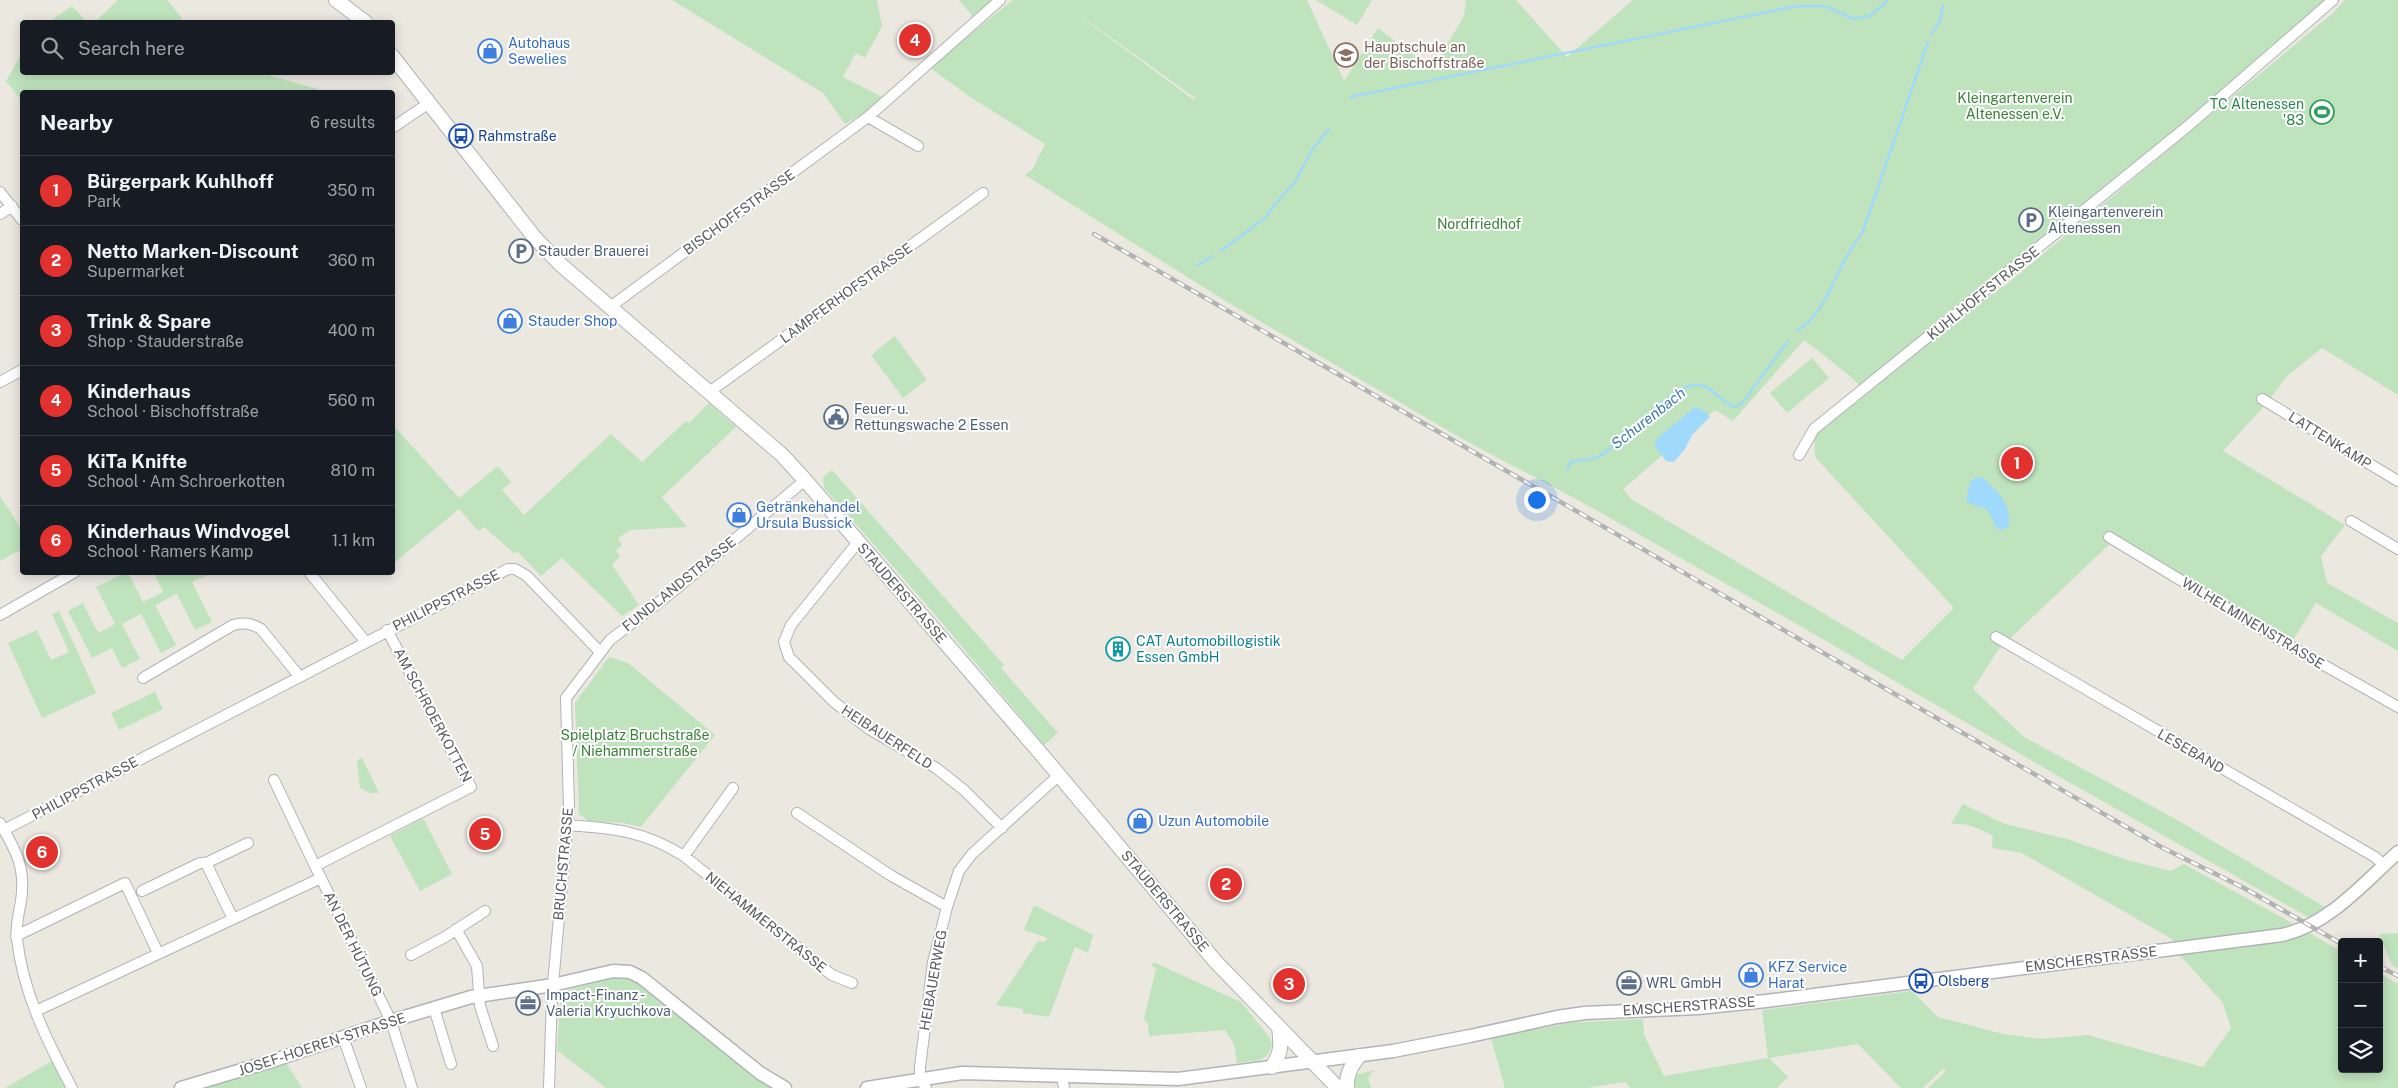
<!DOCTYPE html>
<html lang="en">
<head>
<meta charset="utf-8">
<style>
  body { margin:0; font-family:"Public Sans",sans-serif; background:#242831; color:#f1f3f6 }
  .controls { position:absolute; right:15px; bottom:15px; display:grid; overflow:hidden; border-radius:5px; box-shadow:0 2px 12px #0003 }
  .controls button { width:45px; height:45px; display:grid; place-items:center; padding:0; border:0; border-bottom:1px solid #363941; background:#171b24; color:#f1f3f6; font:25px sans-serif }
  .you { position:absolute; left:1536px; top:499px; width:18px; height:18px; margin:-12px; border:4px solid #fff; border-radius:50%; background:#1a73e8; box-shadow:0 0 0 8px #1a73e833 }
  .badge { display:grid; place-items:center; width:32px; height:32px; border-radius:50%; background:#e2322f; color:#fff; font-size:16px; font-weight:700 }
  .pin { position:absolute; translate:-50% -50%; border:2px solid #fff; box-shadow:0 1px 5px #0006 }
  .list { margin:0; padding:0; list-style:none }
  h2 { display:flex; justify-content:space-between; align-items:center; height:65px; margin:0; padding:0 20px; font-size:21px }
  h2 small { font-size:16px; font-weight:400; color:#9ea1a6 }
  .list li { display:grid; grid-template-columns:32px 1fr auto; gap:15px; align-items:center; box-sizing:border-box; height:70px; padding:0 20px; border-top:1px solid #363941 }
  .list b { display:block; font-size:19px; white-space:nowrap }
  .list p { margin:0; font-size:16px; white-space:nowrap; color:#9ea1a6 }
  .list em { font-size:16px; font-style:normal; color:#9ea1a6 }
  .icon { flex:none; width:28px; height:28px; fill:none; stroke:currentColor; stroke-width:2; stroke-linecap:round; stroke-linejoin:round }
  .map { position:relative; flex:none; width:2398px; height:1088px; overflow:hidden }
  .search { position:absolute; background:#171b24; box-shadow:0 2px 12px #0003; left:20px; top:20px; width:375px; height:55px; display:flex; align-items:center; gap:12px; box-sizing:border-box; padding:0 18px; border-radius:5px; color:#9ea1a6; font-size:19px }
  .panel { position:absolute; background:#171b24; box-shadow:0 2px 12px #0003; left:20px; top:90px; width:375px; height:485px; border-radius:5px }
  .map>svg:first-child { display:block }
  .green { fill:#bfe3bc; fill-rule:evenodd }
  .water { fill:#9fd9fc }
  .lines { fill:none; stroke-linecap:round; stroke-linejoin:round }
  .stream { stroke:#9fd9fc; stroke-width:2.5 }
  .minor-casing { stroke:#b1b3b7; stroke-width:12 }
  .tertiary-casing { stroke:#b1b3b7; stroke-width:15 }
  .secondary-casing { stroke:#b0b3b7; stroke-width:16 }
  .minor { stroke:#fff; stroke-width:10 }
  .tertiary { stroke:#fff; stroke-width:12 }
  .secondary { stroke:#fff; stroke-width:14 }
  .rail-casing { stroke:#b1b2b2; stroke-width:4.5 }
  .rail { stroke:#fff; stroke-width:2.5; stroke-dasharray:8; stroke-linecap:butt }
  .labels { text-anchor:middle; dominant-baseline:central; stroke-width:4; stroke-linejoin:round; paint-order:stroke }
  .shop-label { font-size:14px; fill:#366cbe; stroke:#fff; text-anchor:start }
  .education-label { font-size:14px; fill:#785e54; stroke:#fff; text-anchor:start }
  .park-label { font-size:14px; fill:#388137; stroke:#fff }
  .leisure-label { font-size:14px; fill:#27864d; stroke:#fff; text-anchor:end }
  .transit-label { font-size:14px; fill:#164399; stroke:#fff; text-anchor:start }
  .street-label { font-size:14px; fill:#595c60; stroke:#fff }
  .service-label { font-size:14px; fill:#4e5e75; stroke:#fff; text-anchor:start }
  .culture-label { font-size:14px; fill:#0d838f; stroke:#fff; text-anchor:start }
  .water-label { font-size:15px; font-style:italic; fill:#3f7aac; stroke:#fff }
</style>
</head>
<body>
<div class="map">
<svg width="2398" height="1088" viewBox="0 0 2398 1088">
  <rect width="100%" height="100%" fill="#ebe8e0"/>
  <path class="green" d="M 118,0 L 167,0 L 182,18 L 178,22 L 95,22 Z
    M 672,0 L 877,0 L 882,26 L 865,58 L 856,53 L 843,77 L 888,100 L 845,124 L 823,93 Z
    M 959,0 L 999,0 L 976,20 Z
    M 1013,0 L 1307,0 L 1344,81 L 1378,28 L 1424,63 L 1436,63 L 1464,16 L 1466,0 L 1516,0 L 1567,57 L 1633,0 L 2328,0 L 2188,124 L 1862,388 L 1850,376 L 1804,340 L 1733,421 L 1715,410 L 1623,489 L 1631,499 L 1902,660 L 1954,608 L 1815,457 L 1814,431 L 1972,307 L 2007,284 L 2333,13 L 2345,0 L 2398,0 L 2398,395 L 2322,348 L 2287,376 L 2267,403 L 2223,451 L 2345,525 L 2321,556 L 2327,583 L 2398,623 L 2398,651 L 2316,603 L 2290,645 L 2116,538 L 1998,650 L 1973,689 L 2024,737 L 2172,817 L 2325,907 L 2308,917 L 2051,772 L 1795,623 L 1589,506 L 1468,442 L 1227,302 L 1025,175 L 1032,170 L 1045,144 L 970,97 L 929,67 ZM 1081,17 L 1082,17 L 1198,100 L 1190,97 Z
    M 1316,0 L 1372,0 L 1357,25 Z
    M 72,6 L 87,22 L 49,22 Z
    M 22,53 L 22,72 L 261,73 L 317,89 L 316,92 L 22,92 L 22,101 L 6,81 Z
    M 895,336 L 927,380 L 903,398 L 871,355 Z
    M 1812,358 L 1829,378 L 1787,413 L 1770,393 Z
    M 709,403 L 736,427 L 662,497 L 687,527 L 630,530 L 618,538 L 622,545 L 616,550 L 620,556 L 612,565 L 639,605 L 622,616 L 562,558 L 541,576 L 518,552 L 514,553 L 484,527 L 478,531 L 459,509 L 395,562 L 393,558 L 393,425 L 459,498 L 498,466 L 511,482 L 502,490 L 524,515 L 611,434 L 642,462 L 686,421 L 689,423 Z
    M 832,470 L 1004,665 L 1001,668 L 1058,733 L 1044,745 L 933,612 L 824,488 L 823,477 Z
    M 0,496 L 22,530 L 22,549 L 0,561 Z
    M 125,573 L 128,573 L 143,602 L 163,592 L 154,573 L 212,573 L 192,582 L 212,622 L 195,630 L 177,594 L 155,605 L 176,645 L 161,653 L 141,614 L 122,624 L 140,659 L 122,668 L 112,648 L 92,658 L 68,611 L 83,603 L 98,633 L 115,624 L 96,587 Z
    M 59,611 L 96,693 L 42,718 L 8,643 L 37,630 L 51,660 L 69,652 L 52,614 Z
    M 609,657 L 628,663 L 715,735 L 641,827 L 623,823 L 589,821 L 579,814 L 575,703 Z
    M 155,692 L 163,709 L 119,730 L 111,713 Z
    M 362,758 L 379,793 L 370,793 L 360,788 L 357,760 Z
    M 1963,804 L 2005,824 L 2067,839 L 2127,860 L 2171,871 L 2184,864 L 2292,923 L 2294,929 L 2174,945 L 2172,939 L 2022,853 L 1992,848 L 1993,836 C 1978,828 1968,823 1951,824 Z
    M 423,818 L 452,874 L 420,891 L 390,836 Z
    M 1034,905 L 1093,935 L 1088,953 L 1075,947 L 1049,1017 L 1023,1013 L 1023,1009 L 996,1005 L 1038,941 L 1044,942 L 1048,938 L 1024,930 Z
    M 2304,930 L 2342,952 L 2342,1069 L 2379,1069 L 2379,973 L 2398,984 L 2398,1088 L 1928,1088 L 1946,1071 L 1943,1069 L 1923,1088 L 1901,1088 L 1858,1044 L 1769,1058 L 1788,1077 L 1777,1088 L 1630,1088 L 1626,1082 L 1586,1088 L 1505,1088 L 1490,1034 L 1539,1029 L 1567,1023 L 1643,1019 L 1644,1035 L 1664,1076 L 1768,1058 L 1762,1010 L 1912,991 L 1938,1017 L 2003,1034 L 2042,1039 L 2087,1035 L 2203,1067 L 2231,1028 L 2223,1003 L 2177,952 Z
    M 2398,933 L 2398,969 L 2392,965 L 2379,934 Z
    M 1153,962 L 1241,1002 L 1270,1038 L 1272,1046 L 1267,1056 L 1260,1060 L 1237,1063 L 1234,1044 L 1225,1030 L 1149,1036 L 1148,1024 L 1144,1019 L 1156,968 L 1152,966 Z
    M 622,976 L 639,982 L 772,1088 L 606,1088 L 557,1050 L 561,992 Z
    M 283,1058 L 302,1088 L 184,1088 Z
    M 52,1061 L 58,1064 L 71,1088 L 5,1088 Z
    M 1374,1070 L 1368,1078 L 1371,1088 L 1354,1088 L 1356,1075 Z"/>
  <path class="water" d="M 1695,407 L 1706,412 L 1710,417 L 1692,435 L 1685,449 L 1674,462 L 1666,461 L 1654,445 L 1659,437 Z
    M 1976,477 L 1983,478 C 1997,491 2012,504 2009,526 L 2003,530 L 1997,529 C 1993,523 1991,511 1984,508 C 1975,505 1974,508 1966,500 L 1970,482 Z"/>
  <g class="lines">
    <path class="stream" d="M 1931,34 L 1940,21 L 1943,6
      M 1350,97 L 1797,6 L 1825,6 L 1853,19 L 1870,16 L 1888,0
      M 1221,251 L 1266,217 L 1275,204 L 1295,182 L 1312,150 L 1329,129
      M 1198,265 L 1213,256
      M 1797,331 C 1825,314 1834,276 1850,251 C 1854,244 1859,238 1863,231 L 1928,42
      M 1567,469 L 1572,461 C 1581,459 1588,462 1598,457 C 1626,442 1669,385 1696,385 C 1712,384 1721,404 1736,407 L 1743,402 L 1788,341"/>
    <g class="minor-casing">
      <path id="minor" d="M 868,117 L 918,146
        M 392,128 L 429,103
        M 0,192 L 22,220
        M 0,214 L 12,206
        M 610,307 L 868,117 L 1000,0
        M 0,382 L 22,370
        M 708,393 L 983,193
        M 2262,399 L 2398,481
        M 1799,455 L 1814,429 L 2188,126 L 2333,0
        M 2351,521 L 2398,549
        M 2109,537 L 2285,643 L 2398,707
        M 858,542 L 791,625 L 784,642 L 789,657 L 834,702 L 869,729 L 936,768 L 964,790 L 1002,828
        M 309,572 L 365,641
        M 0,615 L 75,572
        M 387,630 L 471,787 L 315,866 L 391,1021 L 412,1088
        M 1996,637 L 2375,857 L 2384,865
        M 143,678 L 233,625 C 244,622 251,623 261,629 L 299,676
        M 274,780 L 315,866
        M 797,813 L 890,875 L 947,907
        M 0,823 C 16,851 26,867 21,901 C 19,913 15,927 17,939 C 23,993 47,1041 72,1088
        M 567,825 C 613,828 644,831 684,856 L 832,975 L 852,983
        M 4,830 L 508,569 L 515,569 L 527,576 L 600,652
        M 684,856 L 733,788
        M 206,863 L 233,919
        M 142,891 L 200,863 L 206,863 L 248,843
        M 456,929 L 477,966 L 480,1006 L 493,1046
        M 16,936 L 125,883 L 158,953
        M 411,955 L 445,937 L 485,911
        M 434,1008 L 451,1064
        M 36,1011 L 321,878
        M 343,1037 L 361,1088
        M 1062,1075 L 1064,1088
        M 549,1088 L 552,995 L 569,807 L 566,698 L 610,640 L 676,589 L 805,480
        M 926,1088 L 920,1079 L 920,1067 L 933,962 L 947,907 L 959,871 L 972,854 L 1058,776"/>
    </g>
    <g class="tertiary-casing">
      <path id="tertiary" d="M 181,1088 L 275,1060 L 391,1021 L 471,997 L 553,985 L 613,971 L 630,972 L 642,978 L 760,1073 L 785,1088
        M 867,1088 L 962,1073 L 1178,1079 L 1393,1051 L 1470,1036 L 1557,1017 L 1585,1013 L 1698,1008 L 1766,1001 L 2282,935 C 2328,925 2364,883 2398,852"/>
    </g>
    <g class="secondary-casing">
      <path id="secondary" d="M 336,0 L 365,22
        M 392,56 L 535,238 L 560,264 L 782,455 L 805,480 L 1042,755 L 1215,961 L 1338,1088
        M 1272,1067 C 1282,1053 1281,1044 1279,1027
        M 1347,1088 C 1346,1075 1351,1066 1359,1056"/>
    </g>
    <use href="#minor" class="minor"/>
    <use href="#tertiary" class="tertiary"/>
    <use href="#secondary" class="secondary"/>
    <g class="rail-casing">
      <path id="rail" d="M 1094,234 L 2163,848 L 2244,888 L 2342,944
        M 2379,966 L 2398,976"/>
    </g>
    <use href="#rail" class="rail"/>
  </g>
  <defs>
    <g id="shop-ring" transform="scale(1.25)"><circle r="9.5" fill="#fff" stroke="#3f7fe0" stroke-width="1.5"/><path d="M-5-2.5h2.3a2.7 3.5 0 0 1 5.4 0H5L5.5 6h-11ZM-1.5-2.5h3a1.5 2.3 0 0 0-3 0Z" fill="#3f7fe0"/></g>
    <g id="school-ring" transform="scale(1.25)"><circle r="9.5" fill="#fff" stroke="#8d6e63" stroke-width="1.5"/><path d="M0-5L7-2L0 1L-7-2ZM-4 1L0 2.5L4 1V4Q0 6-4 4Z" fill="#8d6e63"/></g>
    <g id="stadium-ring" transform="scale(1.25)"><circle r="9.5" fill="#fff" stroke="#2e9e5b" stroke-width="1.5"/><path d="M0-5a6.5 5 0 1 0 0 10a6.5 5 0 1 0 0-10ZM-3.5-1.8h7v3.6h-7Z" fill="#2e9e5b"/></g>
    <g id="bus-ring" transform="scale(1.25)"><circle r="9.5" fill="#fff" stroke="#1a4fb4" stroke-width="1.5"/><path d="M-5-6H5V4H4V6H2V4H-2V6H-4V4H-5ZM-3.5-4V0h7V-4ZM-3.5 1.2v1.5H-2V1.2ZM2 1.2v1.5H3.5V1.2Z" fill="#1a4fb4"/></g>
    <g id="parking-ring" transform="scale(1.25)"><circle r="9.5" fill="#fff" stroke="#5c6f8a" stroke-width="1.5"/><path d="M-3.5-5.5H1a3.5 3.5 0 0 1 0 7H-1V5.5H-3.5ZM-1-3.4V-.6H.8a1.4 1.4 0 0 0 0-2.8Z" fill="#5c6f8a"/></g>
    <g id="civic-ring" transform="scale(1.25)"><circle r="9.5" fill="#fff" stroke="#5c6f8a" stroke-width="1.5"/><path d="M-.6-6.5H3V-4.5H.6V-3L4-1V1h2V6H-6V1h2V-1L-.6-3ZM-1.2 2.5V6h2.4V2.5Z" fill="#5c6f8a"/></g>
    <g id="building-ring" transform="scale(1.25)"><circle r="9.5" fill="#fff" stroke="#0f9aa8" stroke-width="1.5"/><path d="M-4-6H4V6H1V3H-1V6H-4ZM-2.5-4.3h1.7v1.8h-1.7ZM.8-4.3h1.7v1.8H.8ZM-2.5-1h1.7V.8h-1.7ZM.8-1h1.7V.8H.8Z" fill="#0f9aa8"/></g>
    <g id="office-ring" transform="scale(1.25)"><circle r="9.5" fill="#fff" stroke="#5c6f8a" stroke-width="1.5"/><path d="M-6-3h4V-5.5h4V-3h4V5H-6ZM-1-4.5V-3h2v-1.5ZM-6 0V1H6V0Z" fill="#5c6f8a"/></g>
  </defs>
  <g fill-rule="evenodd">
    <use href="#shop-ring" x="490" y="51"/>
    <use href="#school-ring" x="1346" y="55"/>
    <use href="#stadium-ring" x="2322" y="112"/>
    <use href="#bus-ring" x="461" y="136"/>
    <use href="#parking-ring" x="2031" y="220"/>
    <use href="#parking-ring" x="521" y="251"/>
    <use href="#shop-ring" x="510" y="321"/>
    <use href="#civic-ring" x="836" y="417"/>
    <use href="#shop-ring" x="739" y="515"/>
    <use href="#building-ring" x="1118" y="649"/>
    <use href="#shop-ring" x="1140" y="821"/>
    <use href="#shop-ring" x="1751" y="975"/>
    <use href="#bus-ring" x="1921" y="981"/>
    <use href="#office-ring" x="1629" y="983"/>
    <use href="#office-ring" x="528" y="1003"/>
  </g>
  <g class="labels">
    <g class="shop-label">
      <text x="508" y="43">Autohaus<tspan x="508" dy="16">Sewelies</tspan></text>
      <text x="528" y="321">Stauder Shop</text>
      <text x="756" y="507">Getränkehandel<tspan x="756" dy="16">Ursula Bussick</tspan></text>
      <text x="1158" y="821">Uzun Automobile</text>
      <text x="1768" y="967">KFZ Service<tspan x="1768" dy="16">Harat</tspan></text>
    </g>
    <g class="education-label">
      <text x="1364" y="47">Hauptschule an<tspan x="1364" dy="16">der Bischoffstraße</tspan></text>
    </g>
    <g class="park-label">
      <text x="2015" y="98">Kleingartenverein<tspan x="2015" dy="16">Altenessen e.V.</tspan></text>
      <text x="1479" y="224">Nordfriedhof</text>
      <text x="635" y="735">Spielplatz Bruchstraße<tspan x="635" dy="16">/ Niehammerstraße</tspan></text>
    </g>
    <g class="leisure-label">
      <text x="2304" y="104">TC Altenessen<tspan x="2304" dy="16">'83</tspan></text>
    </g>
    <g class="transit-label">
      <text x="478" y="136">Rahmstraße</text>
      <text x="1938" y="981">Olsberg</text>
    </g>
    <g class="street-label">
      <text transform="translate(739 212) rotate(-36)">BISCHOFFSTRASSE</text>
      <text transform="translate(846 293) rotate(-36)">LAMPFERHOFSTRASSE</text>
      <text transform="translate(1983 293) rotate(-39)">KUHLHOFFSTRASSE</text>
      <text transform="translate(2330 440) rotate(32)">LATTENKAMP</text>
      <text transform="translate(679 584) rotate(-39)">FUNDLANDSTRASSE</text>
      <text transform="translate(902 593) rotate(49)">STAUDERSTRASSE</text>
      <text transform="translate(446 600) rotate(-27)">PHILIPPSTRASSE</text>
      <text transform="translate(2253 623) rotate(31)">WILHELMINENSTRASSE</text>
      <text transform="translate(433 715) rotate(62)">AM SCHROERKOTTEN</text>
      <text transform="translate(887 737) rotate(33)">HEIBAUERFELD</text>
      <text transform="translate(2191 751) rotate(30)">LESEBAND</text>
      <text transform="translate(85 788) rotate(-28)">PHILIPPSTRASSE</text>
      <text transform="translate(563 864) rotate(-85)">BRUCHSTRASSE</text>
      <text transform="translate(1165 901) rotate(50)">STAUDERSTRASSE</text>
      <text transform="translate(766 922) rotate(39)">NIEHAMMERSTRASSE</text>
      <text transform="translate(353 944) rotate(64)">AN DER HÜTUNG</text>
      <text transform="translate(2091 959) rotate(-7)">EMSCHERSTRASSE</text>
      <text transform="translate(933 980) rotate(-80)">HEIBAUERWEG</text>
      <text transform="translate(1689 1006) rotate(-4)">EMSCHERSTRASSE</text>
      <text transform="translate(322 1044) rotate(-18)">JOSEF-HOEREN-STRASSE</text>
    </g>
    <g class="service-label">
      <text x="2048" y="212">Kleingartenverein<tspan x="2048" dy="16">Altenessen</tspan></text>
      <text x="538" y="251">Stauder Brauerei</text>
      <text x="854" y="409">Feuer- u.<tspan x="854" dy="16">Rettungswache 2 Essen</tspan></text>
      <text x="1646" y="983">WRL GmbH</text>
      <text x="546" y="995">Impact-Finanz -<tspan x="546" dy="16">Valeria Kryuchkova</tspan></text>
    </g>
    <g class="culture-label">
      <text x="1136" y="641">CAT Automobillogistik<tspan x="1136" dy="16">Essen GmbH</tspan></text>
    </g>
    <g class="water-label">
      <text transform="translate(1648 418) rotate(-38)">Schurenbach</text>
    </g>
  </g>
</svg>
<div class="controls">
<button>+</button>
<button>−</button>
<button><svg class="icon" aria-label="layers" viewBox="0 0 24 24"><path d="M12 4l9 5-9 5-9-5zM3 14l9 5 9-5"/></svg></button>
</div>
<div class="you"></div>
<div class="pin badge" style="left:2017px;top:463px">1</div>
<div class="pin badge" style="left:1226px;top:884px">2</div>
<div class="pin badge" style="left:1289px;top:984px">3</div>
<div class="pin badge" style="left:915px;top:40px">4</div>
<div class="pin badge" style="left:485px;top:834px">5</div>
<div class="pin badge" style="left:42px;top:852px">6</div>
<div class="search"><svg class="icon" aria-label="search" viewBox="0 0 24 24"><circle cx="10" cy="10" r="6"/><path d="M15 15l6 6"/></svg>Search here</div>
<section class="panel">
<h2>Nearby<small>6 results</small></h2>
<ul class="list">
<li><span class="badge">1</span><div><b>Bürgerpark Kuhlhoff</b><p>Park</p></div><em>350 m</em></li>
<li><span class="badge">2</span><div><b>Netto Marken-Discount</b><p>Supermarket</p></div><em>360 m</em></li>
<li><span class="badge">3</span><div><b>Trink &amp; Spare</b><p>Shop · Stauderstraße</p></div><em>400 m</em></li>
<li><span class="badge">4</span><div><b>Kinderhaus</b><p>School · Bischoffstraße</p></div><em>560 m</em></li>
<li><span class="badge">5</span><div><b>KiTa Knifte</b><p>School · Am Schroerkotten</p></div><em>810 m</em></li>
<li><span class="badge">6</span><div><b>Kinderhaus Windvogel</b><p>School · Ramers Kamp</p></div><em>1.1 km</em></li>
</ul>
</section>
</div>
</body>
</html>
